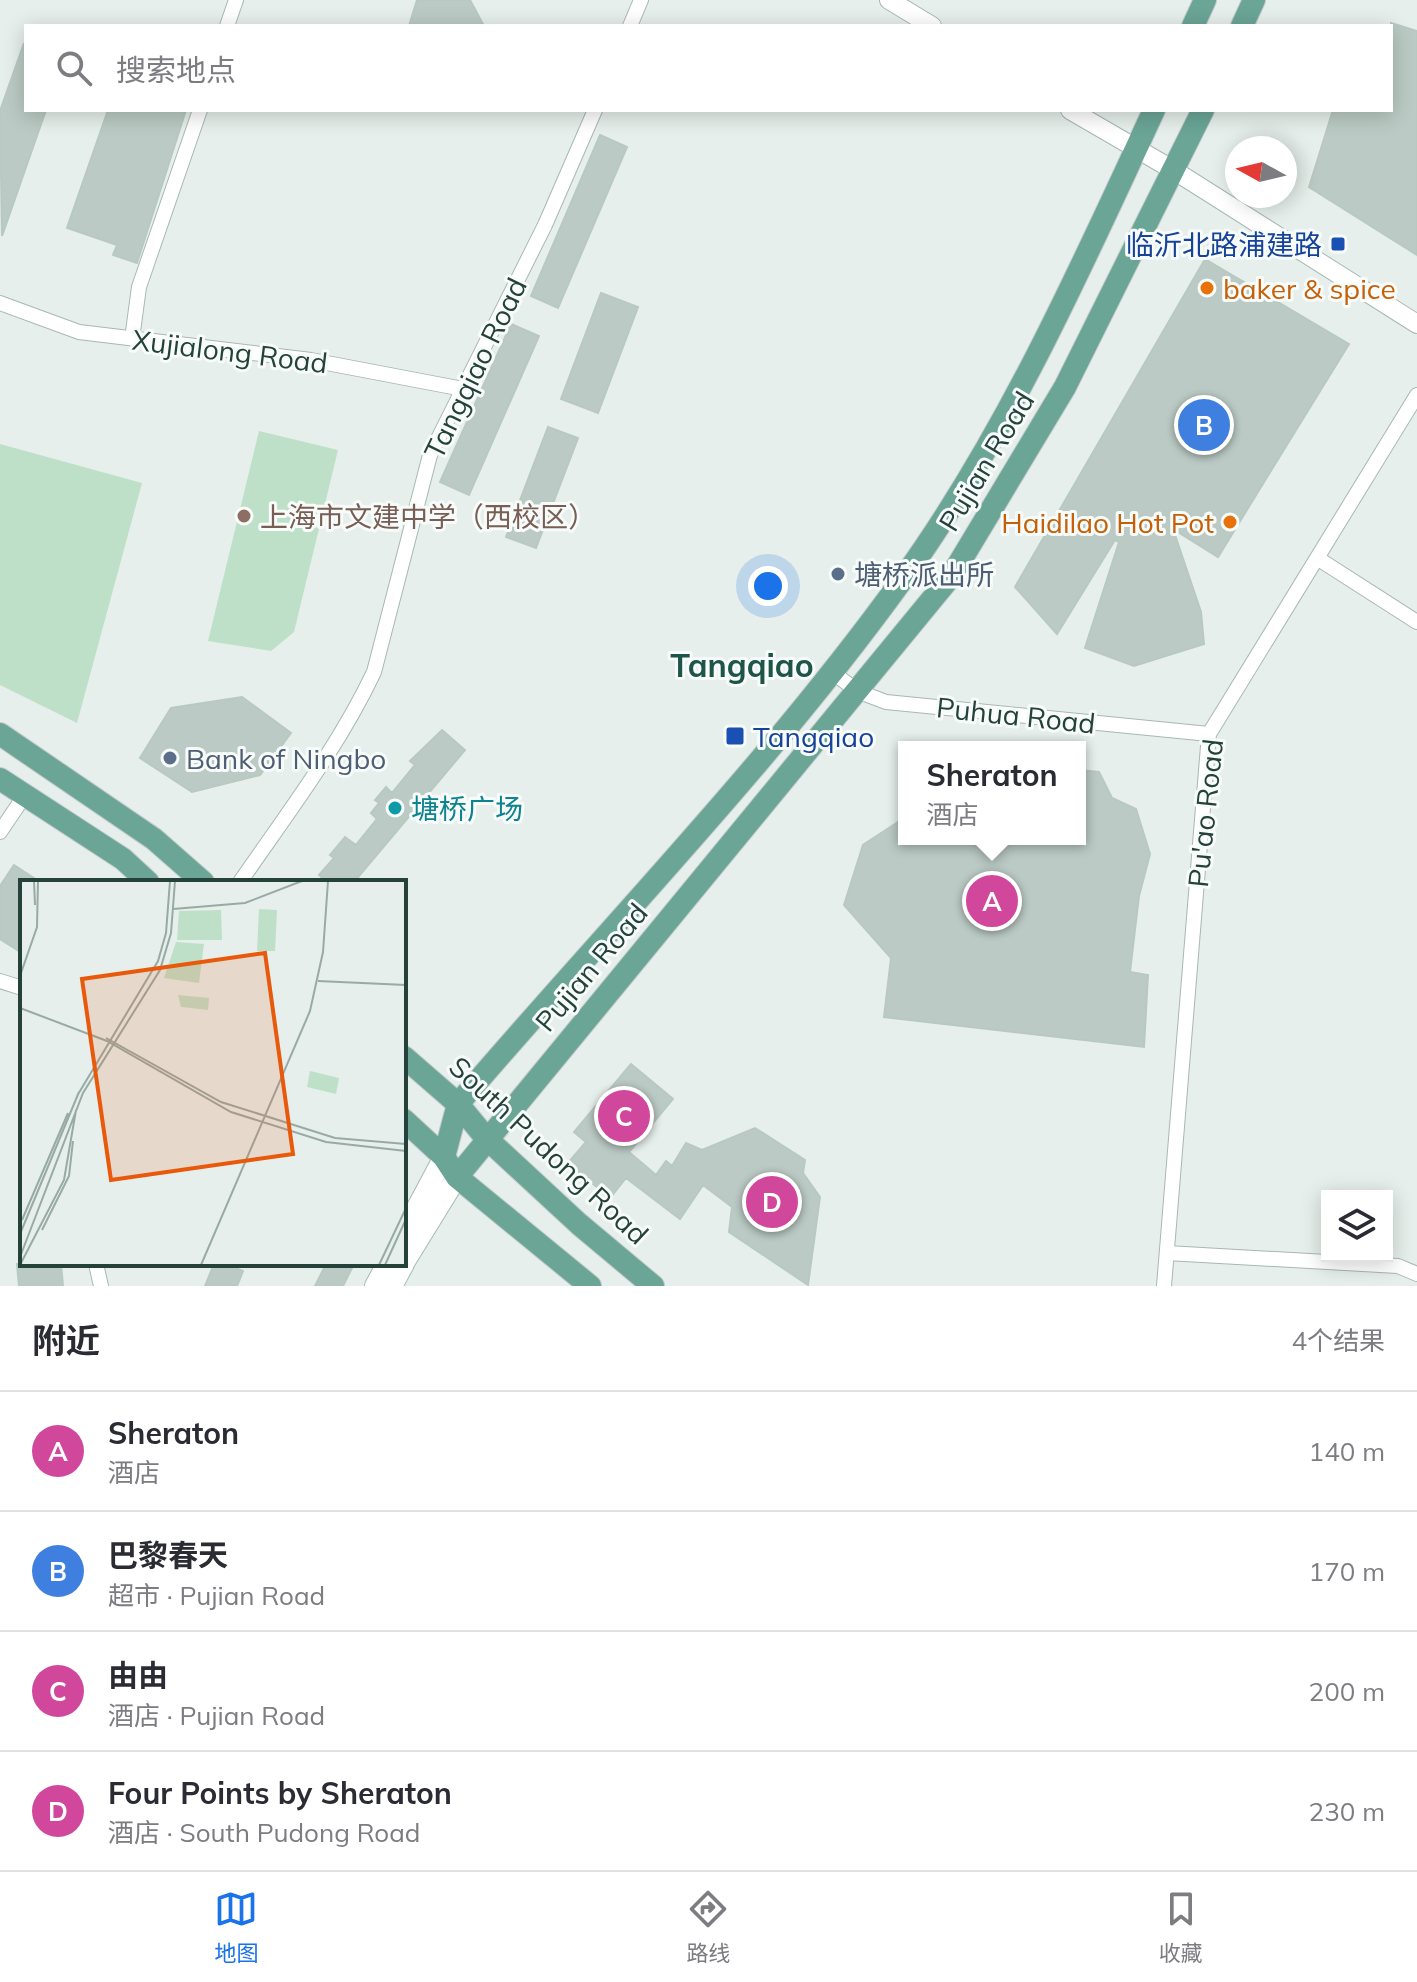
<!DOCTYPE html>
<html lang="zh">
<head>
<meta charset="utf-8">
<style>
  body { margin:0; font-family:Mulish,"Noto Sans SC",sans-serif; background:#f2f2f3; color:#2b2b33 }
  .controls { position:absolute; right:24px; bottom:24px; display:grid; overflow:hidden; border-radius:0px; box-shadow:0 4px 20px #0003 }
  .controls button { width:72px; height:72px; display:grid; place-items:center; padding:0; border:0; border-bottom:2px solid #e1e1e2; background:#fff; color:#2b2b33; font:40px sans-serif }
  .compass { position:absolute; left:1225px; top:136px; width:72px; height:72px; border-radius:50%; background:#fff; box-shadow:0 4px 20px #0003; rotate:278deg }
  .you { position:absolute; left:768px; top:586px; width:28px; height:28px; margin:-20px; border:6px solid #fff; border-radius:50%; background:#1a73e8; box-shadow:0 0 0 12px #1a73e833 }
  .badge { display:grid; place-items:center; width:52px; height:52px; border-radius:50%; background:#1a73e8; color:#fff; font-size:26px; font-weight:700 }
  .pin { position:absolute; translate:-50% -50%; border:4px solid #fff; box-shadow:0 2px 8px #0006 }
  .popup { position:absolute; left:898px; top:741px; width:188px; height:104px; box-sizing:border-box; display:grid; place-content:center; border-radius:0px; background:#fff; filter:drop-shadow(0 2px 6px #0005); font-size:26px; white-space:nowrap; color:#7c7c81 }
  .popup b { font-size:30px; color:#2b2b33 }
  .popup::after { content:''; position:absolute; left:50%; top:100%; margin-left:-16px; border:16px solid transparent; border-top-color:#fff }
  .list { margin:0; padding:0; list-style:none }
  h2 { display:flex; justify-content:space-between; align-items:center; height:104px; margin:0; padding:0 32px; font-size:34px }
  h2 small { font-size:26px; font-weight:400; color:#7c7c81 }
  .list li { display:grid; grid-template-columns:52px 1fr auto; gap:24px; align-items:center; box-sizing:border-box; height:120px; padding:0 32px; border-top:2px solid #e1e1e2 }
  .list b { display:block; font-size:30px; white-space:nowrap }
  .list p { margin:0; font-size:26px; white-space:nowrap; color:#7c7c81 }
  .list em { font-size:26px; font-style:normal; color:#7c7c81 }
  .icon { flex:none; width:44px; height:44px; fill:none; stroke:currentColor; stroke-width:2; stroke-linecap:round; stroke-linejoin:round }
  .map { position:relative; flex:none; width:1417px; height:1286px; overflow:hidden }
  .search { position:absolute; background:#fff; box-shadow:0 4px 20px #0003; left:24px; right:24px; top:24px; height:88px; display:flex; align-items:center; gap:20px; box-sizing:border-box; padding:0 28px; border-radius:0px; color:#7c7c81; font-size:30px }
  .sheet { height:584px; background:#fff }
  nav { display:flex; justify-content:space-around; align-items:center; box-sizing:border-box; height:112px; border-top:2px solid #e1e1e2; background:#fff; font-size:22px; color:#7c7c81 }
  nav a { display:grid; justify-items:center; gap:4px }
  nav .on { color:#1a73e8 }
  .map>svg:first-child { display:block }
  .green { fill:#bfe0c8 }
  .building { fill:#bbcac4; stroke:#b8c9c2; stroke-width:2 }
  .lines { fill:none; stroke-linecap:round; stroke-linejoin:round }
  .minor-casing { stroke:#a8b8b2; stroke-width:16 }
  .tertiary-casing { stroke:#a8b8b2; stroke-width:20 }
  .secondary-casing { stroke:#a4bbb3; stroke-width:22 }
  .primary-casing { stroke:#c2cac8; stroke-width:24 }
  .minor { stroke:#fff; stroke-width:14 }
  .tertiary { stroke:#fff; stroke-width:18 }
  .secondary { stroke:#fff; stroke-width:20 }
  .primary { stroke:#6aa596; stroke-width:22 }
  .transit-dot { fill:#1a4fb4; stroke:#f7fbf9; stroke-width:3 }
  .food-dot { fill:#e8710a; stroke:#f7fbf9; stroke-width:3 }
  .education-dot { fill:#8d6e63; stroke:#f7fbf9; stroke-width:3 }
  .service-dot { fill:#5c6f8a; stroke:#f7fbf9; stroke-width:3 }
  .culture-dot { fill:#0f9aa8; stroke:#f7fbf9; stroke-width:3 }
  .labels { text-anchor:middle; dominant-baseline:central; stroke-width:6; stroke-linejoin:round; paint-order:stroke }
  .transit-label { font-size:28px; fill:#164399; stroke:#f7fbf9; text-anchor:end }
  .food-label { font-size:28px; fill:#c56008; stroke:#f7fbf9; text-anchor:start }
  .street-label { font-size:28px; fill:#24423a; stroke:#f7fbf9 }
  .education-label { font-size:28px; fill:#785e54; stroke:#f7fbf9; text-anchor:start }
  .service-label { font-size:28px; fill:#4e5e75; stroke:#f7fbf9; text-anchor:start }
  .culture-label { font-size:28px; fill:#0d838f; stroke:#f7fbf9; text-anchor:start }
  .quarter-label { font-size:32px; font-weight:bold; fill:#1f5548; stroke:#f7fbf9 }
  .inset-road { fill:none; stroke:#98aaa4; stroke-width:2 }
  .view { fill:#e8590c; fill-opacity:0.15; stroke:#e8590c; stroke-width:4 }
  .inset-edge { fill:none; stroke:#24423a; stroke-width:4 }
</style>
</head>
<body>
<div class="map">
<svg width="1417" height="1286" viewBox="0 0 1417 1286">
  <rect width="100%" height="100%" fill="#e6efeb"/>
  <path class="green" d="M 259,431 L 338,450 L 294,632 L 271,651 L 208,641 Z
    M 0,444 L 142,483 L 77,723 L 0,685 Z"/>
  <path class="building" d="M 417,0 L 470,0 L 484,26 L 409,26 Z
    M 1391,23 L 1417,31 L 1417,255 L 1309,187 L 1333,110 L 1391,110 Z
    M 24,43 L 26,110 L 46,110 L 2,236 L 0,111 Z
    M 108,110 L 186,110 L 137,263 L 113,255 L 117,245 L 67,228 Z
    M 600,135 L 627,147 L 558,308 L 531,296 Z
    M 1205,259 L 1349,344 L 1218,557 L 1173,529 L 1201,612 L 1204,644 L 1134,666 L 1085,648 L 1119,542 L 1115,540 L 1057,634 L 1015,587 Z
    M 601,293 L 638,307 L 598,413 L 561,399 Z
    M 511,324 L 539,336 L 469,495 L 440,482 Z
    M 548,427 L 578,438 L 536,548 L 506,537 Z
    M 242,697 L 291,733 L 260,775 L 192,792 L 140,758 L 171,708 Z
    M 442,730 L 465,750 L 354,882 L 327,882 L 319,875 L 334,858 L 330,855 L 345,837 L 356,845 L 377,819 L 371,813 L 379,803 L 375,800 L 386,787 L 392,793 L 415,765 L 410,761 Z
    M 1080,770 L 1099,772 L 1112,798 L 1136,809 L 1150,854 L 1139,896 L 1130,972 L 1148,975 L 1144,1047 L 884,1017 L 891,958 L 844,905 L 863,845 L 904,818 L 904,839 L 1080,839 Z
    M 14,865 L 40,882 L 22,882 L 22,953 L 0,939 L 0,886 Z
    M 631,1064 L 673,1099 L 629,1152 L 656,1175 L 666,1161 L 672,1166 L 686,1143 L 702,1150 L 755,1128 L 805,1160 L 803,1173 L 820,1197 L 808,1285 L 729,1232 L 732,1207 L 703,1185 L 680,1219 L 626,1178 L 610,1198 L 568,1163 L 586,1142 L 574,1132 Z
    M 17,1264 L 61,1264 L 63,1286 L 19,1286 Z
    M 214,1264 L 226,1264 L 243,1271 L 237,1286 L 205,1286 Z
    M 326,1264 L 354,1264 L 343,1286 L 315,1286 Z"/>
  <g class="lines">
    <g class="minor-casing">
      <path id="minor" d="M 227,26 L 236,0
        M 630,26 L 641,0
        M 0,303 L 79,332 L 311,360 L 463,389
        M 132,339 L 139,287 L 200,110
        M 1317,558 L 1417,622
        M 831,671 L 857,691 L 886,702 L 1209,734
        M 0,832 L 25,795
        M 240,882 C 287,814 339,746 374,672 L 430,455 L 545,225 L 595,110
        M 0,981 L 22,988
        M 1167,1253 L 1398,1266 L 1417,1274
        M 96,1264 L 101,1286
        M 1164,1286 L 1209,734 L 1417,395"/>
    </g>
    <g class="tertiary-casing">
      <path id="tertiary" d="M 889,0 L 932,26
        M 1070,110 L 1175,171 L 1417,324"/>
    </g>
    <g class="secondary-casing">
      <path id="secondary" d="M 404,1232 L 444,1157
        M 404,1263 L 457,1177
        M 375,1286 L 387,1264
        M 392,1286 L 404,1264"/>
    </g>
    <g class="primary-casing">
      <path id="primary" d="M 1193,26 L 1205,0
        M 1242,26 L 1254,0
        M 0,734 L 154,839 L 203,882
        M 0,779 L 123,859 L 148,882
        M 404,1057 L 458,1104 L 486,1138 L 579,1224 L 653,1286
        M 404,1120 L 444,1157 L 457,1177 L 590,1286
        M 444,1157 L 458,1104 C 605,932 770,763 902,580 C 1005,438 1081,268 1154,110
        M 457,1177 L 952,575 L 1065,387 L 1203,110"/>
    </g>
    <use href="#minor" class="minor"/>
    <use href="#tertiary" class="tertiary"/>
    <use href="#secondary" class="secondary"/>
    <use href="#primary" class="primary"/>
  </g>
  <g class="transit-dot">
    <rect x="1330" y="236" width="16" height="16" rx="4"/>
    <rect x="725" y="726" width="20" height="20" rx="4"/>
  </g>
  <g class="food-dot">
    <circle cx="1207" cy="288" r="8"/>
    <circle cx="1230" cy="522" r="8"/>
  </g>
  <circle class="education-dot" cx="244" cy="516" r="8"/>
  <g class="service-dot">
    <circle cx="838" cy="574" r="8"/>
    <circle cx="170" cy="758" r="8"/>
  </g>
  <circle class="culture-dot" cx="395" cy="808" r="8"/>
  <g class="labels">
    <g class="transit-label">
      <text x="1322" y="244">临沂北路浦建路</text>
      <text x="753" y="736" text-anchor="start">Tangqiao</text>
    </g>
    <g class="food-label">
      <text x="1223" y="288">baker &amp; spice</text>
      <text x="1214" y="522" text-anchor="end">Haidilao Hot Pot</text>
    </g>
    <g class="street-label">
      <text transform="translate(230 351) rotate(7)">Xujialong Road</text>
      <text transform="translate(475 368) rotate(-64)">Tangqiao Road</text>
      <text transform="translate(986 461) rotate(-59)">Pujian Road</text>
      <text transform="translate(1016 715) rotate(6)">Puhua Road</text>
      <text transform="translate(1205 813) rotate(-84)">Pu'ao Road</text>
      <text transform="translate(591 967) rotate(-50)">Pujian Road</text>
      <text transform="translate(549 1150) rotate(43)">South Pudong Road</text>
    </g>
    <g class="education-label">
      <text x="260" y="516">上海市文建中学（西校区）</text>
    </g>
    <g class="service-label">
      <text x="854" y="574">塘桥派出所</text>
      <text x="186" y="758">Bank of Ningbo</text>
    </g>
    <g class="culture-label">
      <text x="411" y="808">塘桥广场</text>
    </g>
    <g class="quarter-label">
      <text x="742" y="665">Tangqiao</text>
    </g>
  </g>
  <g transform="translate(20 880)">
    <rect width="386" height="386" fill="#e6efeb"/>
    <path d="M 239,29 L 257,30 L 255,71 L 237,71 ZM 201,30 L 202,60 L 157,60 L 159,31 ZM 156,62 L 184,64 L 179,103 L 144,98 ZM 158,115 L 189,118 L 188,130 L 161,127 ZM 290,191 L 319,198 L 316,214 L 287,207 Z" fill="#bfe0c8"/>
    <path class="inset-road" d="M 14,1 L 15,25M 153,29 L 225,23 L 282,1M 0,96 L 17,47 L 18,1M 298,101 L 386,105M 0,128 L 87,161 L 211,232 L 306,262 L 386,271M 86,158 L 201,222 L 315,258 L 386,264M 57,216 L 138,81 L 146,53 L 150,1M 2,340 L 48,233M 22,350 L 49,296 L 53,261M 0,354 L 59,212M 0,377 L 63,213 L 140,90 L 151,53 L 155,1M 0,385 L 44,300 L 56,230M 181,385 L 290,131 L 303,72 L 308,1M 359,385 L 386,328M 365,385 L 386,339"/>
    <path class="view" d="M 245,73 L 273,274 L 91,300 L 62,99 Z"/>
    <rect width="386" height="386" class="inset-edge"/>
  </g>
</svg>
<div class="controls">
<button><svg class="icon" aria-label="layers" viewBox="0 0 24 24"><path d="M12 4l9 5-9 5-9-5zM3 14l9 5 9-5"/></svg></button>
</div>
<svg class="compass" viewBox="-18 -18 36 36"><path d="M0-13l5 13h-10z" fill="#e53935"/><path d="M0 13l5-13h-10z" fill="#7c7c81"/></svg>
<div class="you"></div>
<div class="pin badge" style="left:992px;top:901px;background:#d1479c">A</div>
<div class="popup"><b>Sheraton</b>酒店</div>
<div class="pin badge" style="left:1204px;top:425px;background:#3f7fe0">B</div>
<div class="pin badge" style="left:624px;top:1116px;background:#d1479c">C</div>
<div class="pin badge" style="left:772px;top:1202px;background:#d1479c">D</div>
<div class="search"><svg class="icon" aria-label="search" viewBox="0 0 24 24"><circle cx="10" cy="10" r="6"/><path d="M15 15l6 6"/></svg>搜索地点</div>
</div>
<section class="sheet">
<h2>附近<small>4个结果</small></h2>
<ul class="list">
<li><span class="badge" style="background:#d1479c">A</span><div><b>Sheraton</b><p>酒店</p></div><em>140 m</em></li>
<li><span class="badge" style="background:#3f7fe0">B</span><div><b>巴黎春天</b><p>超市 · Pujian Road</p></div><em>170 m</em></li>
<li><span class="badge" style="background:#d1479c">C</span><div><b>由由</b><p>酒店 · Pujian Road</p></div><em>200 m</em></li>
<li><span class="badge" style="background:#d1479c">D</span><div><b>Four Points by Sheraton</b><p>酒店 · South Pudong Road</p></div><em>230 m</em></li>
</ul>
</section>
<nav>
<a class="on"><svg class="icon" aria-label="map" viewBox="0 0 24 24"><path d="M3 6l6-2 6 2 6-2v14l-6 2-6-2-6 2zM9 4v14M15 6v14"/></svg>地图</a>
<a><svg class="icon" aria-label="directions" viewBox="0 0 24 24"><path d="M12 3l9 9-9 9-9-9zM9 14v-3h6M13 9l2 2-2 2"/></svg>路线</a>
<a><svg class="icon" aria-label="saved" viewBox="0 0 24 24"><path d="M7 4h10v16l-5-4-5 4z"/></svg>收藏</a>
</nav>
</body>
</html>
